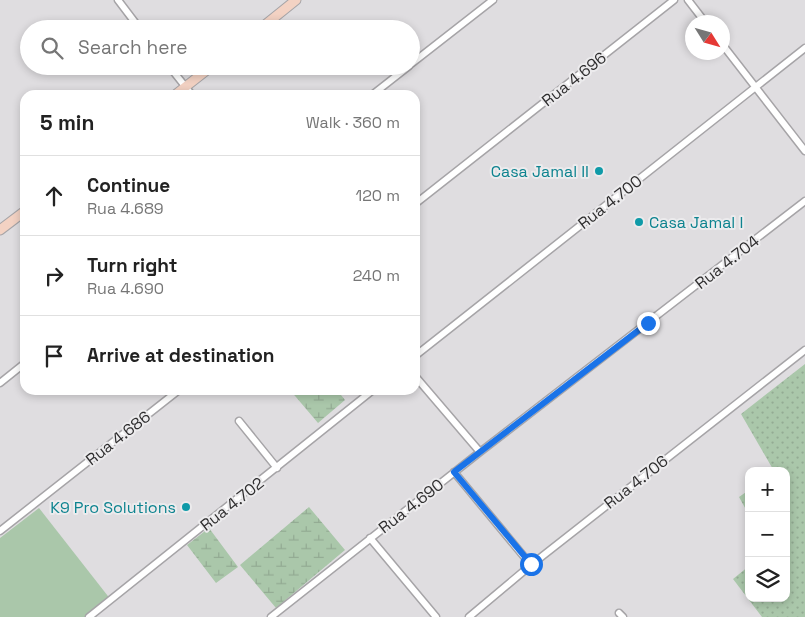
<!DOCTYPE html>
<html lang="en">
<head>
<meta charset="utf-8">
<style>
  body { margin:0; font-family:"Space Grotesk",sans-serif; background:#f6f6f6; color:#222 }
  .controls { position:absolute; right:15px; bottom:15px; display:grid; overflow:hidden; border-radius:10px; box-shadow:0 2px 8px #0003 }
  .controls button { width:45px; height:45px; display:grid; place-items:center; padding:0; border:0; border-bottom:1px solid #e0e0e0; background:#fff; color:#222; font:25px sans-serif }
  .compass { position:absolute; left:685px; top:15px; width:45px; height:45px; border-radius:50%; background:#fff; box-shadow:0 2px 8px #0003; rotate:127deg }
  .stop { position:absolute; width:15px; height:15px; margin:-11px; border:4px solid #1a73e8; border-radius:50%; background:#fff }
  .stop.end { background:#1a73e8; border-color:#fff; box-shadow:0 1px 5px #0008 }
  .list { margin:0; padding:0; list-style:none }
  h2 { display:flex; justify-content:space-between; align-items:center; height:65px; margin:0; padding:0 20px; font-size:21px }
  h2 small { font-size:16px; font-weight:400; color:#767676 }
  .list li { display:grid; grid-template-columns:32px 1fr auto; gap:15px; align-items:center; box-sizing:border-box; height:80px; padding:0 20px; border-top:1px solid #e0e0e0 }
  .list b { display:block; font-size:19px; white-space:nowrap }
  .list p { margin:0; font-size:16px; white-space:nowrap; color:#767676 }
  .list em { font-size:16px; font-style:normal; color:#767676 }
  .icon { flex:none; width:28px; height:28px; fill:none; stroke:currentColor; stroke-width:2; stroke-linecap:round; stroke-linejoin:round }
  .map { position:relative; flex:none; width:805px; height:617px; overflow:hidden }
  .search { position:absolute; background:#fff; box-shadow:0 2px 8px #0003; left:20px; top:20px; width:400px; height:55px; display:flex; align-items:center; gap:12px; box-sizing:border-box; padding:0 18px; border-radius:28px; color:#767676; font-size:19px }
  .panel { position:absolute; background:#fff; box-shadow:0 2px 8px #0003; left:20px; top:90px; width:400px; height:305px; border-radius:15px }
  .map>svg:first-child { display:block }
  .grass { fill:#aac7aa }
  .wetland { fill:url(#wetland-marsh) }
  .park { fill:url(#park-dots) }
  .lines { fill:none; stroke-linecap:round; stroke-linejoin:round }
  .street-casing { stroke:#a6a4a7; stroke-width:9 }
  .secondary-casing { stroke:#a6a4a7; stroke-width:11 }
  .street { stroke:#fff; stroke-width:6 }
  .secondary { stroke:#f3d2c3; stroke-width:9 }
  .route { stroke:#1a73e8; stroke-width:6 }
  .culture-dot { fill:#0f9aa8; stroke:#ecebed; stroke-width:2 }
  .labels { text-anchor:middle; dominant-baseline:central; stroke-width:4; stroke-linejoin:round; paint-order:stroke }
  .street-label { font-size:16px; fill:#2f2e2f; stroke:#ecebed }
  .culture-label { font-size:16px; fill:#0d838f; stroke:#ecebed; text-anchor:end }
</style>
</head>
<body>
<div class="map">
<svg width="805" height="617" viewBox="0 0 805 617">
  <defs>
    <pattern id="wetland-marsh" width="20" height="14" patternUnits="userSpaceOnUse" patternTransform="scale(1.25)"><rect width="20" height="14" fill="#aac7aa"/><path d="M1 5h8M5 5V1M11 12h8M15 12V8" fill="none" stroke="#93ab93"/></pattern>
    <pattern id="park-dots" width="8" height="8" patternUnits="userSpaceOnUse" patternTransform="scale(1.25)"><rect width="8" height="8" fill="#aac7aa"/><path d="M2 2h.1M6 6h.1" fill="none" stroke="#93ab93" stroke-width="1.8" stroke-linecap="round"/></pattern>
  </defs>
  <rect width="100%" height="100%" fill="#dfdde0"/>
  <path class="grass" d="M 39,508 L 111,600 L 88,617 L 0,617 L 0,538 Z"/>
  <path class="wetland" d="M 290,390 L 337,390 L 345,400 L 318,423 Z
    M 309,507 L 345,550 L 276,608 L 240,565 Z
    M 209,528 L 238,567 L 216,583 L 187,545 Z"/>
  <path class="park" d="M 805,364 L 805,617 L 762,617 L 733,579 L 749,566 L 749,598 L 786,598 L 786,471 L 774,471 L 741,414 Z
    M 749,490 L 749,515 L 739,497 Z"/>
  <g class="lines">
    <g class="street-casing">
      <path id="street" d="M 118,0 L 140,29
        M 688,0 L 705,22
        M 722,44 L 805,151
        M 411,64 L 493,0
        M 169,66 L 192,95
        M 372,95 L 409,66
        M 415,204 L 674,0
        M 415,356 L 805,48
        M 415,376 L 480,452
        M 0,383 L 25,363
        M 239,421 L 277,468
        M 454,472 L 531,565
        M 0,531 L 179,390
        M 370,538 L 436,617
        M 619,613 L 623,617
        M 89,617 L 373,390
        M 271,617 L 480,452 L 805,201
        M 469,617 L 531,565 L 805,350"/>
    </g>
    <g class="secondary-casing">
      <path id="secondary" d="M 260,29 L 296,0
        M 175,95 L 212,66
        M 0,230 L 25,211"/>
    </g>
    <use href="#street" class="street"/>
    <use href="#secondary" class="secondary"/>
  </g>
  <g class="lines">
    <path class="route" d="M 531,564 L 454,472 L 648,323"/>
  </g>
  <g class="culture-dot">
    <circle cx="599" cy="171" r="5"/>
    <circle cx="639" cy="222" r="5"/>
    <circle cx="186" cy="507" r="5"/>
  </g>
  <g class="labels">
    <g class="street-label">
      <text transform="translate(574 79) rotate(-38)">Rua 4.696</text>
      <text transform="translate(610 202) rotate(-38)">Rua 4.700</text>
      <text transform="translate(727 262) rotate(-38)">Rua 4.704</text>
      <text transform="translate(118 438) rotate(-38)">Rua 4.686</text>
      <text transform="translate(636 482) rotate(-38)">Rua 4.706</text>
      <text transform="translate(232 504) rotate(-38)">Rua 4.702</text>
      <text transform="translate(411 506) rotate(-38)">Rua 4.690</text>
    </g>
    <g class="culture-label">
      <text x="589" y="171">Casa Jamal II</text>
      <text x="649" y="222" text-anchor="start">Casa Jamal I</text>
      <text x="176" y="507">K9 Pro Solutions</text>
    </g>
  </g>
</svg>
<div class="controls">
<button>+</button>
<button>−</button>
<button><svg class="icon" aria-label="layers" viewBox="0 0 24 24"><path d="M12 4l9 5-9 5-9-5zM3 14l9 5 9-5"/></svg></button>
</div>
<svg class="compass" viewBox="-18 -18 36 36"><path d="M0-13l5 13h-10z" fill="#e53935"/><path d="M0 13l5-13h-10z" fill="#767676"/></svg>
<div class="stop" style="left:531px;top:564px"></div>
<div class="stop end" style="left:648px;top:323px"></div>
<div class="search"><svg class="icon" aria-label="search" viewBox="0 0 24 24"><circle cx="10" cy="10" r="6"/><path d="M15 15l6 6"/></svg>Search here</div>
<section class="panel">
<h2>5 min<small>Walk · 360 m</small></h2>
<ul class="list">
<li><svg class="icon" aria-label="ahead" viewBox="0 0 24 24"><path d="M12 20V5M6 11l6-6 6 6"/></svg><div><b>Continue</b><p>Rua 4.689</p></div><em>120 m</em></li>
<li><svg class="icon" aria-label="right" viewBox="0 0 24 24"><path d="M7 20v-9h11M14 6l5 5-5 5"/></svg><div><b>Turn right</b><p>Rua 4.690</p></div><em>240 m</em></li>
<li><svg class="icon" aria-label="arrive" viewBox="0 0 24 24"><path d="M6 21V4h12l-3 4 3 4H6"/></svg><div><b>Arrive at destination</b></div></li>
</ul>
</section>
</div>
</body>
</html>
